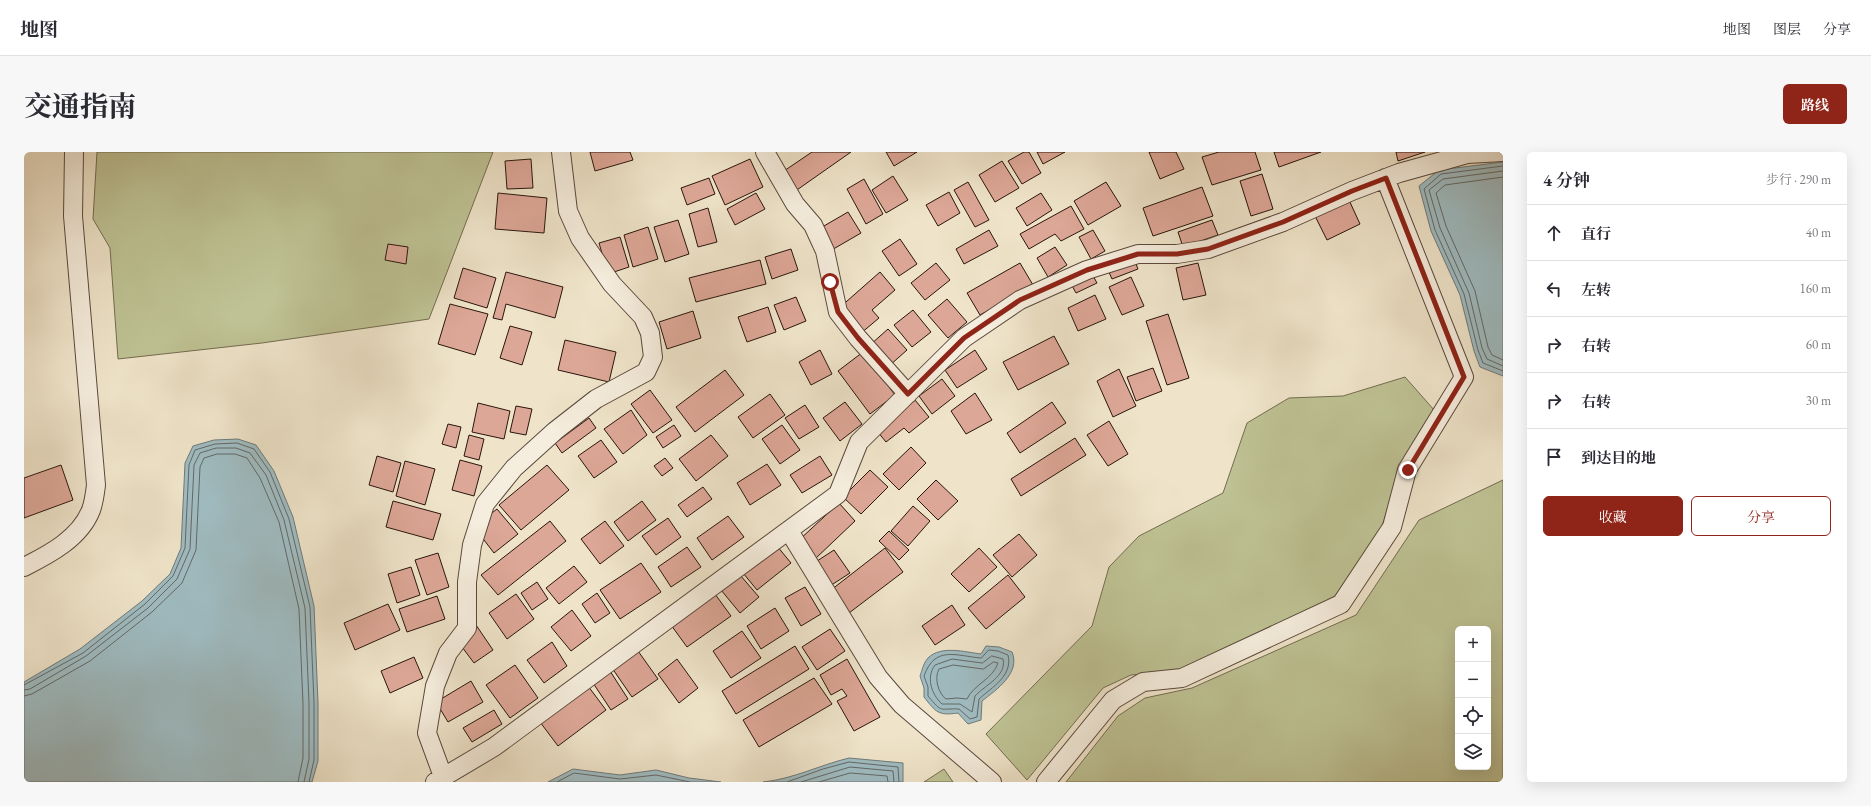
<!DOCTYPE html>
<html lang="zh">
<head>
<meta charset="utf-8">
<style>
  body { margin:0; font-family:"EB Garamond","Noto Serif SC",serif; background:#f7f7f7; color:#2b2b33 }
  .controls { position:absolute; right:12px; bottom:12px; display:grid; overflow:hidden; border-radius:6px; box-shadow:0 4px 16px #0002 }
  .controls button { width:36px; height:36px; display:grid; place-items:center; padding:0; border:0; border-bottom:1px solid #e1e1e2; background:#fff; color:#2b2b33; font:20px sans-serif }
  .stop { position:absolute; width:12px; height:12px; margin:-9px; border:3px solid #8f2418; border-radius:50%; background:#fff }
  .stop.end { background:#8f2418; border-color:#fff; box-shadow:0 1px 4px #0008 }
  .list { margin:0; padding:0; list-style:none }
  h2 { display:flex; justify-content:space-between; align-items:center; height:52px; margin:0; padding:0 16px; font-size:17px }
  h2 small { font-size:13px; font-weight:400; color:#7c7c81 }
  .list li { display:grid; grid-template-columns:26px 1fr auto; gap:12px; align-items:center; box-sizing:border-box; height:56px; padding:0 16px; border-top:1px solid #e1e1e2 }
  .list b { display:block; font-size:15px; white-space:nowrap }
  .list em { font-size:13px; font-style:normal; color:#7c7c81 }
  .actions { display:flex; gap:8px; padding:12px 16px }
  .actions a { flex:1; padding:9px 0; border:1px solid #8f2418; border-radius:6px; text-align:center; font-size:14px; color:#8f2418 }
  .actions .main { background:#8f2418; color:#fff }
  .icon { flex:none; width:22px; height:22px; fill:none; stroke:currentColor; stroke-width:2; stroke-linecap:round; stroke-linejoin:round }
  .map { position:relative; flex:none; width:1479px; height:630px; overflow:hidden; border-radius:6px }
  header { display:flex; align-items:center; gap:24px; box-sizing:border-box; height:56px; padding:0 20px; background:#fff; border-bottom:1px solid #e1e1e2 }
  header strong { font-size:19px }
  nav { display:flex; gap:22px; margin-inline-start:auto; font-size:14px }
  .intro { display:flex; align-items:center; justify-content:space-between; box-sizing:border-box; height:96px; padding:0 24px }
  h1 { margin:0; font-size:28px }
  .button { padding:10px 18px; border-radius:6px; background:#8f2418; color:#fff; font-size:14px; font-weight:700 }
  main { display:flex; gap:24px; padding:0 24px }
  aside { flex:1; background:#fff; border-radius:6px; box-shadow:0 4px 16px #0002 }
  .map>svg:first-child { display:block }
  .green { fill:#bec294; stroke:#746c50; fill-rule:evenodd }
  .water { fill:#9fbcc2; stroke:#707979 }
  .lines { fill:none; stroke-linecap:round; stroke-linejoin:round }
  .shore { stroke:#646867; stroke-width:1 }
  .building { fill:#dda797; stroke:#29150c }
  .street-casing { stroke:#5a493c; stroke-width:20 }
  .street { stroke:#f5eddd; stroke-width:18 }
  .route { stroke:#8f2418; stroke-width:5 }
</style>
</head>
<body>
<header>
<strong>地图</strong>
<nav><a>地图</a><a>图层</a><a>分享</a></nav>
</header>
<div class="intro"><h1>交通指南</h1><a class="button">路线</a></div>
<main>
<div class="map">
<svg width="1479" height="630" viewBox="0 0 1479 630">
  <rect width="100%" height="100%" fill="#efe4ca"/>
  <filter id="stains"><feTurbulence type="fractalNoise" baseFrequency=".005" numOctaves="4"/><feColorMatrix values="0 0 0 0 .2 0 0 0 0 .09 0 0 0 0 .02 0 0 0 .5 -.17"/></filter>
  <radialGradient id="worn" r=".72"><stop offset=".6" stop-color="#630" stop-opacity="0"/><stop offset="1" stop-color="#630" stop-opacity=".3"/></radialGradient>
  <path class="green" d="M 73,0 L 469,0 L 405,167 L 238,191 L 94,207 L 86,96 L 69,67 Z
    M 1381,225 L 1411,259 L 1378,312 L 1358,374 L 1311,444 L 1154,519 L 1107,523 L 1079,536 L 1003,628 L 962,582 L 1068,474 L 1085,415 L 1115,384 L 1199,341 L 1223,271 L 1265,246 L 1319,244 Z
    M 1479,328 L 1479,630 L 1042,630 L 1094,564 L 1121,546 L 1168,536 L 1332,463 L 1395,368 ZM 1434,477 L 1464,477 L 1464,615 L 1434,615 Z
    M 920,617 L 929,630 L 900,630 Z"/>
  <path class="water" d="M 1479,10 L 1479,224 L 1456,215 L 1450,199 L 1436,143 L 1407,79 L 1395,34 L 1415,18 Z
    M 190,288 L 214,287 L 232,293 L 250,319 L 269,365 L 290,454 L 294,551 L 294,609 L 288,630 L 0,630 L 0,530 L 56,497 L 118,449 L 146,422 L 157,396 L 161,311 L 169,294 Z
    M 962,494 L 975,495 L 988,500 C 997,521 972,538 958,549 L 957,568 L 944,572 L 934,561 C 914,564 912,560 900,545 L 900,536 L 896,524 C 898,518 900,510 904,506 C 917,493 941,500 957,502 Z
    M 825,606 L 879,611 L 879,630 L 739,630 C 769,627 796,613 825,606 Z
    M 549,617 L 596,623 L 632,618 L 665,626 L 697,630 L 524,630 Z"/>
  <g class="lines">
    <path class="shore" d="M 1479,14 L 1417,22 L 1400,37 L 1411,78 L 1440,142 L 1454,198 L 1459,211 L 1479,219
      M 1479,19 L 1419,27 L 1405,38 L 1416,76 L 1445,141 L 1458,196 L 1463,207 L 1479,214
      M 1479,25 L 1421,33 L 1412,41 L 1422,74 L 1451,139 L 1464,195 L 1468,203 L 1479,208
      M 965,498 L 974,499 L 984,503 C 989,524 968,535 955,547 L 953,565 L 946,567 L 935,557 C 915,556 919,562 904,544 L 904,535 L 900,524 C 911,493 932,504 957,506 Z
      M 968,504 L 979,507 C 983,524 961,533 951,544 L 948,560 L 936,552 L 918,552 C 907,542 902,525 911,513 L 928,507 L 958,511 Z
      M 970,510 L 974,511 C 969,527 949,533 943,547 L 933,546 L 922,547 C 914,541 910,526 915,517 L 929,513 L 959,517 Z
      M 0,533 L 59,501 L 121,452 L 149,424 L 161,396 L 165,313 L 171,298 L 191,292 L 213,291 L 230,297 L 246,320 L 265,367 L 286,455 L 290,551 L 290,608 L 285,630
      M 0,538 L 6,537 L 62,504 L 124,456 L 153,427 L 166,397 L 170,313 L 176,301 L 192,296 L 212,296 L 226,301 L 242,323 L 260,368 L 281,456 L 285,551 L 285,607 L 280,630
      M 0,544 L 8,542 L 66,509 L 128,460 L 158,431 L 172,398 L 176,315 L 180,306 L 193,302 L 211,302 L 223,306 L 236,326 L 255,370 L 275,457 L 279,552 L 279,606 L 274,630
      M 533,630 L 550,621 L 596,627 L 632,623 L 666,630
      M 763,630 L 799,617 L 825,610 L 874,615 L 875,630
      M 777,630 L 826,615 L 869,619 L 870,630
      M 795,630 L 826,621 L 863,624 L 864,630"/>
  </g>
  <path class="building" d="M 566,0 L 606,0 L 609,8 L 571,19 Z
    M 788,0 L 827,0 L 770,40 L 757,21 Z
    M 862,0 L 893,0 L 870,14 Z
    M 1000,0 L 1005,0 L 1017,21 L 998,32 L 984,9 Z
    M 1013,0 L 1041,0 L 1019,12 Z
    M 1125,0 L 1152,0 L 1160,17 L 1136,27 Z
    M 1195,0 L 1231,0 L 1237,18 L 1188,33 L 1178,5 Z
    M 1250,0 L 1297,0 L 1255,15 Z
    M 1372,0 L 1401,0 L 1374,9 Z
    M 507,7 L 509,36 L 483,37 L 481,9 Z
    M 726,7 L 739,35 L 701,53 L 688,24 Z
    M 978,9 L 995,36 L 971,50 L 955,23 Z
    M 1238,22 L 1249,57 L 1227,64 L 1216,29 Z
    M 869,24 L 884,48 L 862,61 L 848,38 Z
    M 685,26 L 691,42 L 663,53 L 657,36 Z
    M 840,27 L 859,62 L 842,72 L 823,37 Z
    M 944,30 L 965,68 L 951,75 L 930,38 Z
    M 1082,30 L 1097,54 L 1064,73 L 1050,49 Z
    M 1178,35 L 1189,64 L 1129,84 L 1119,56 Z
    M 925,40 L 936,61 L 914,74 L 902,53 Z
    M 474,41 L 523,46 L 520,81 L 471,77 Z
    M 732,41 L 741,57 L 711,73 L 703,57 Z
    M 1017,41 L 1028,58 L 1003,74 L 992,56 Z
    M 1325,48 L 1336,72 L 1303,88 L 1291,64 Z
    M 1047,54 L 1060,77 L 1037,89 L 1031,82 L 1005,97 L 996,82 Z
    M 684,56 L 693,90 L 674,95 L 665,62 Z
    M 824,60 L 837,81 L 806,99 L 793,78 Z
    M 654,68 L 665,102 L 641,110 L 630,75 Z
    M 1188,68 L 1194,83 L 1159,95 L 1154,80 Z
    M 624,75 L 634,107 L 609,115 L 600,83 Z
    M 965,78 L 974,94 L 940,112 L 932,97 Z
    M 1069,78 L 1081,99 L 1067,107 L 1055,85 Z
    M 596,85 L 605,115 L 584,122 L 575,91 Z
    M 876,87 L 893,112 L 875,124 L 858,99 Z
    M 364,92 L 384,95 L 382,112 L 361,108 Z
    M 1031,95 L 1043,113 L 1024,125 L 1013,106 Z
    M 767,97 L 774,118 L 748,127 L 741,105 Z
    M 1110,107 L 1114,117 L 1088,127 L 1084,118 Z
    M 736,108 L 742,132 L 672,150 L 665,126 Z
    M 912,111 L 926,128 L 901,148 L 887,131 Z
    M 996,111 L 1009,133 L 956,163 L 943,141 Z
    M 1174,111 L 1182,143 L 1159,148 L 1152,116 Z
    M 439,116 L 472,126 L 463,156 L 430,146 Z
    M 482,120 L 539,135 L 531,166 L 482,152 L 478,168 L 469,166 Z
    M 856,120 L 871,138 L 848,158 L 855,166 L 836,182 L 814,157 Z
    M 1067,120 L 1073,131 L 1052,141 L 1046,130 Z
    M 1107,125 L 1120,154 L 1098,163 L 1085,135 Z
    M 1071,143 L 1082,167 L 1054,179 L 1044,156 Z
    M 772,145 L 782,169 L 760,178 L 750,153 Z
    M 923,147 L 943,170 L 924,186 L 904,163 Z
    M 426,152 L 464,162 L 451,203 L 414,192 Z
    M 744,155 L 752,180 L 723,190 L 714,165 Z
    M 889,158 L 907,180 L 888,195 L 870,173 Z
    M 669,159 L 677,186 L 643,197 L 635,170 Z
    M 1144,162 L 1165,226 L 1143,233 L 1122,169 Z
    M 486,174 L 508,180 L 498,213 L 476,206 Z
    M 864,177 L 883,198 L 865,214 L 846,193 Z
    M 1030,184 L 1045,212 L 994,238 L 979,210 Z
    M 541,188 L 592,200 L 585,230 L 534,218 Z
    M 796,198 L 808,222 L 787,233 L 775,210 Z
    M 951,198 L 963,217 L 933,236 L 921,218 Z
    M 839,200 L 871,243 L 846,262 L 814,219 Z
    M 1129,216 L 1138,239 L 1112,249 L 1103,225 Z
    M 1095,217 L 1112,254 L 1089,265 L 1073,229 Z
    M 701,218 L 720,243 L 671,280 L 652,255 Z
    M 918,227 L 931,244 L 908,262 L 895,244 Z
    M 626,238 L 648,268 L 629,281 L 607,252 Z
    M 951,241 L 968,268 L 942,282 L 927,259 Z
    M 746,242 L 761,263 L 729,286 L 714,265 Z
    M 891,248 L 905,265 L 885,281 L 880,276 L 862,290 L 853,279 Z
    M 821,250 L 838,272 L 816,289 L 799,266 Z
    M 1028,250 L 1042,271 L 996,301 L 983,281 Z
    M 454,251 L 486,259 L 480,287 L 448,280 Z
    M 781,253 L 795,275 L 775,287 L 761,266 Z
    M 492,254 L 508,257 L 502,283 L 486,280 Z
    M 607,258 L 623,283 L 599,302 L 580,277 Z
    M 565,266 L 572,276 L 538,301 L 531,291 Z
    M 1085,269 L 1104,302 L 1084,314 L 1063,283 Z
    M 424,272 L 437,275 L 432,296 L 418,292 Z
    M 650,273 L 657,284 L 639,296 L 632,285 Z
    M 758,273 L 776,298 L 756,312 L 738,287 Z
    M 445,283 L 460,287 L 455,308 L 440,304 Z
    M 687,283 L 704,304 L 672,329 L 655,307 Z
    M 1051,286 L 1062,303 L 997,344 L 987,327 Z
    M 577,288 L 593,310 L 570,326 L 554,304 Z
    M 887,295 L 902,311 L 875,338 L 859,322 Z
    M 353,304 L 377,311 L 369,340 L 345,333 Z
    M 796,304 L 808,323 L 778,341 L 766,323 Z
    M 641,306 L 649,316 L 638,324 L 630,314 Z
    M 436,308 L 458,314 L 450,344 L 428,338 Z
    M 381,309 L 411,317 L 401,353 L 372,344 Z
    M 743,312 L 757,333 L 726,353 L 713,331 Z
    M 37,313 L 49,348 L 0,366 L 0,326 Z
    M 523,313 L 545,338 L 497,378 L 475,353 Z
    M 846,318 L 864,335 L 837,362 L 819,345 Z
    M 912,328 L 934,349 L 914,368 L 893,347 Z
    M 679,335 L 688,347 L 663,365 L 654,353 Z
    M 369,349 L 417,362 L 409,388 L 362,375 Z
    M 618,349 L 632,368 L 604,389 L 590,370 Z
    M 815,351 L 831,369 L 791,407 L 774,389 Z
    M 889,354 L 906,369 L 884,394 L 867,379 Z
    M 473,357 L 494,382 L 470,401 L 450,375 Z
    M 704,364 L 720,385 L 688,408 L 673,386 Z
    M 644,366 L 657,385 L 632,403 L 618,384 Z
    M 526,369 L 542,389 L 474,443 L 457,423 Z
    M 581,369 L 600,394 L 576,412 L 557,387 Z
    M 865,379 L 885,398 L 875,408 L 855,389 Z
    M 995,382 L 1013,403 L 988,425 L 969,403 Z
    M 753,394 L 767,411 L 733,438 L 719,421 Z
    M 663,395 L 677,415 L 647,435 L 634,415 Z
    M 861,396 L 879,420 L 825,461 L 807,438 Z
    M 955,396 L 973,415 L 945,440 L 927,422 Z
    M 810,398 L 826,421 L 806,434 L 790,411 Z
    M 414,401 L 425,435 L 403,443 L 391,408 Z
    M 617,411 L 637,440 L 596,467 L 576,438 Z
    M 550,414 L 563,430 L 535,452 L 522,436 Z
    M 387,415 L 396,443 L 373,451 L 364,422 Z
    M 716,423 L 735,445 L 716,461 L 697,438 Z
    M 984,423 L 1001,445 L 962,477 L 944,456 Z
    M 513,430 L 524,447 L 508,458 L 497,441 Z
    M 781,435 L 797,462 L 777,474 L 761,446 Z
    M 573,441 L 586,461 L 571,471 L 558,452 Z
    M 492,442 L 510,467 L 483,487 L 465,461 Z
    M 691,442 L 707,464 L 663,495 L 647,473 Z
    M 413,444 L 421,467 L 383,480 L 375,457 Z
    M 364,452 L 376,478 L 331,498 L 320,471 Z
    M 928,453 L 941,473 L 911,493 L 898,474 Z
    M 751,456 L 765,479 L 737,497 L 723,474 Z
    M 548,458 L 567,484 L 547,499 L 527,475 Z
    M 452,473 L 469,498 L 450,511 L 432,487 Z
    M 806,477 L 821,499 L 793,518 L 778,495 Z
    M 718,479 L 737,506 L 707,526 L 689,499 Z
    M 528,490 L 543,514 L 520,531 L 503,508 Z
    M 771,494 L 785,517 L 712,562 L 698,539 Z
    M 614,499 L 634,527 L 608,545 L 588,516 Z
    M 390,505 L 399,526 L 366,541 L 357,519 Z
    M 653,507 L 674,536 L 655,551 L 634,522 Z
    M 823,507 L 856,565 L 830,579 L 813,549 L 823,544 L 818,537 L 807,543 L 796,523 Z
    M 491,513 L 514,546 L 486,566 L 462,533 Z
    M 586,519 L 604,547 L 587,558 L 569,531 Z
    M 790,526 L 808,552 L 735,595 L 719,568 Z
    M 447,529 L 459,550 L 424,570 L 412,550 Z
    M 564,534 L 582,558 L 534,594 L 516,570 Z
    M 470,558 L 478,572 L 448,590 L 439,576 Z"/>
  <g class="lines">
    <g class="street-casing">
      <path id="street" d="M 741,0 L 771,52 L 789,73 L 801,99 L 814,160 L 834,186 L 884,242
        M 765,379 L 854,525 L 878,553 L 968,630
        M 0,415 C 26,402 56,386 67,358 C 70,350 71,341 72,333 L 49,64 L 50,0
        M 411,630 L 470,595 L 814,342 L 835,290 L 940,186 L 996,148 L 1063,118 L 1114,102 L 1153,102 L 1184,97 L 1259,70 L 1328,39 L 1375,21 L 1443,2 L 1479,0
        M 421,630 L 403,581 L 411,534 L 424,501 L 443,476 L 443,430 L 448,393 L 461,352 L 490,316 L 531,279 L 572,247 L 622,220 L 629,205 L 626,181 L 619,165 L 588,132 L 556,86 L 544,59 L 537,0
        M 1022,630 L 1089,548 L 1119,530 L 1158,526 L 1317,452 L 1368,375 L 1383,318 L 1440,225 L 1361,26"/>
    </g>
    <use href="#street" class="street"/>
  </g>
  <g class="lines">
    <path class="route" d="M 806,130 L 814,160 L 834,186 L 884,242 L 940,186 L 996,148 L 1063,118 L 1114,102 L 1153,102 L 1184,97 L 1259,70 L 1328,39 L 1362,26 L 1440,225 L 1384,318"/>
  </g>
  <rect width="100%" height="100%" filter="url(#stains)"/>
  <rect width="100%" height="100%" fill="url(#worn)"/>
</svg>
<div class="controls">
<button>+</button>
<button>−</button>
<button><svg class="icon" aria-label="locate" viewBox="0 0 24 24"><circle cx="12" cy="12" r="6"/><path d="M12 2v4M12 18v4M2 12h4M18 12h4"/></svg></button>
<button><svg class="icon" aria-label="layers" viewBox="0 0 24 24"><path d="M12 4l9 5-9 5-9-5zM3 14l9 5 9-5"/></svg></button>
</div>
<div class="stop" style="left:806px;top:130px"></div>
<div class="stop end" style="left:1384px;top:318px"></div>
</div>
<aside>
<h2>4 分钟<small>步行 · 290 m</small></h2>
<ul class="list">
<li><svg class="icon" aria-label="ahead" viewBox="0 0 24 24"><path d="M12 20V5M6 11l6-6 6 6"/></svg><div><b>直行</b></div><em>40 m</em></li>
<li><svg class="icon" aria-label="left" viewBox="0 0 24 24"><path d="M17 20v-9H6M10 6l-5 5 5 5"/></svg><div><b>左转</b></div><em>160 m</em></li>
<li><svg class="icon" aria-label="right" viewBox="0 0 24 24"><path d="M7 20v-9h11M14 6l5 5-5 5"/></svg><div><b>右转</b></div><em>60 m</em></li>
<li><svg class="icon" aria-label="right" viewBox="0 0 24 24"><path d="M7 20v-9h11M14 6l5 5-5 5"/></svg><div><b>右转</b></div><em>30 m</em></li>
<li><svg class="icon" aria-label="arrive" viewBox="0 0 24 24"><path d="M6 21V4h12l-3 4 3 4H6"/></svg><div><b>到达目的地</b></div></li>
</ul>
<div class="actions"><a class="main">收藏</a><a>分享</a></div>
</aside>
</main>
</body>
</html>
